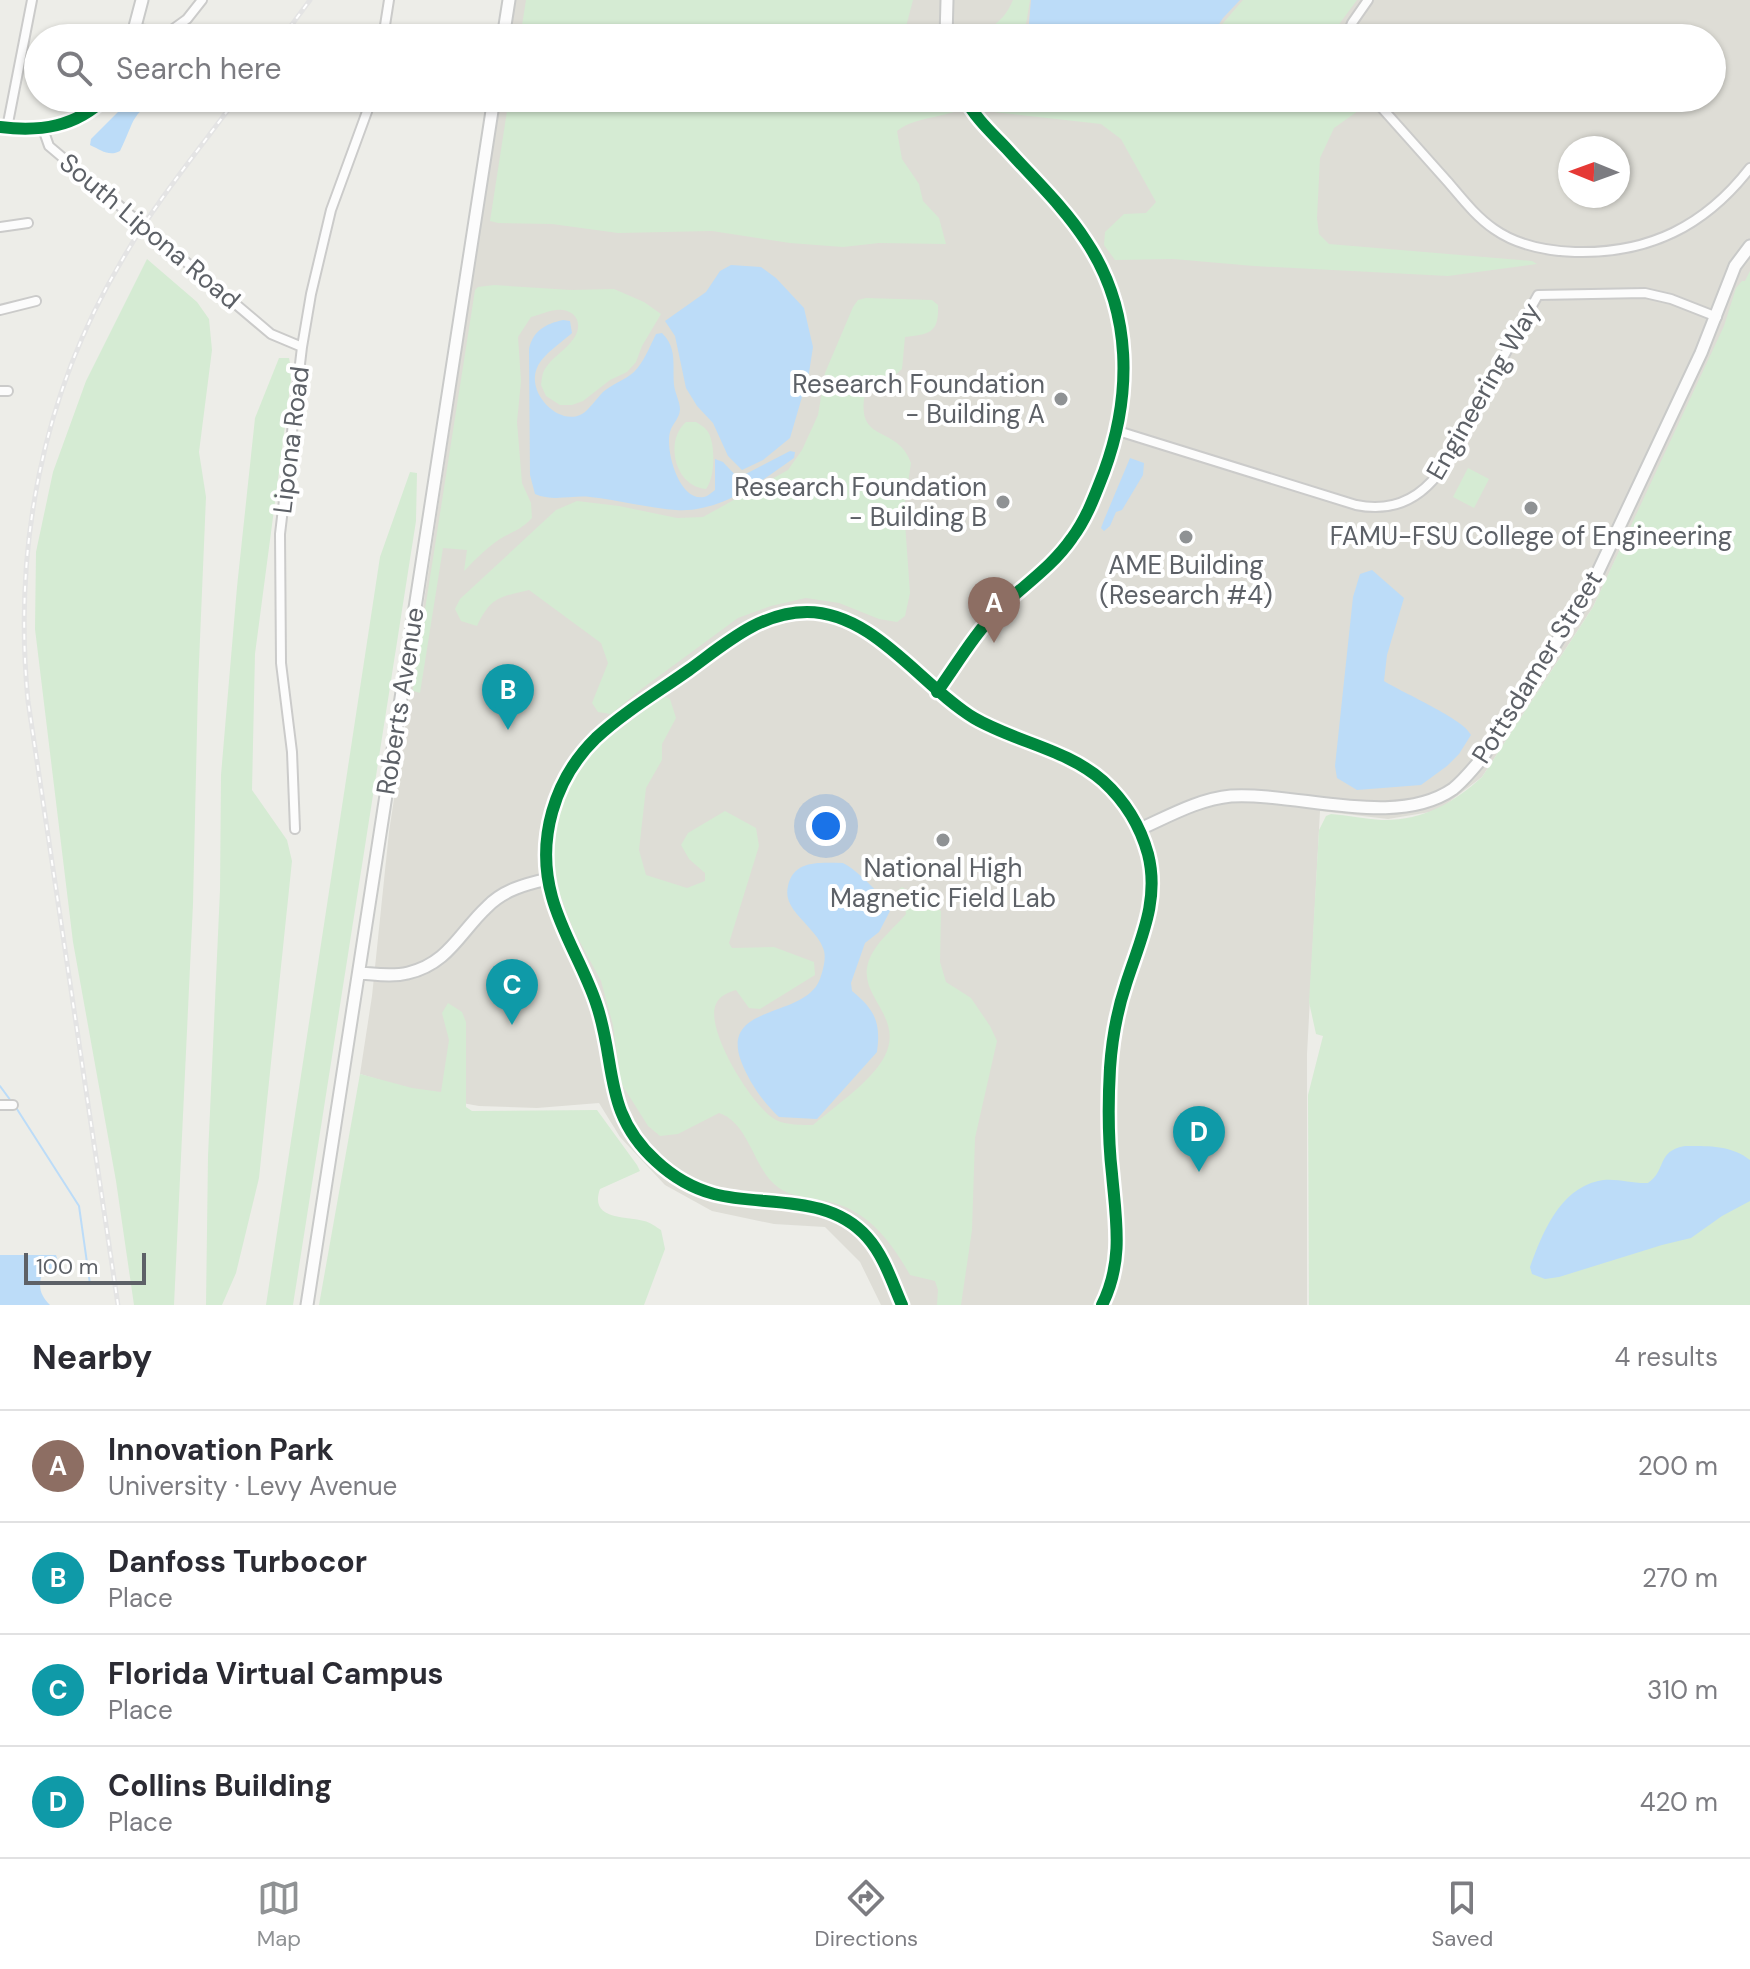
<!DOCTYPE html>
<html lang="en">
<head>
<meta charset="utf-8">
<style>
  body { margin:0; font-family:"DM Sans",sans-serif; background:#f2f2f3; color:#2b2b33 }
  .compass { position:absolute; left:1558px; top:136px; width:72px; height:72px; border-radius:50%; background:#fff; box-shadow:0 2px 6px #0004; rotate:271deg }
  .scale { position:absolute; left:24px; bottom:20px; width:122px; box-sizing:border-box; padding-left:8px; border:4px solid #5d6167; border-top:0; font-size:22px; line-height:28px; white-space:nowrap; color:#5d6167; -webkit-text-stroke:6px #fff; paint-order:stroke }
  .you { position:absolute; left:826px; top:826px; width:28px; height:28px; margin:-20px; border:6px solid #fff; border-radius:50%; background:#1a73e8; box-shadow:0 0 0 12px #1a73e833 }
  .badge { display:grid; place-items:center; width:52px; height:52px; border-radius:50%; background:#8f9294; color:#fff; font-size:26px; font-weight:700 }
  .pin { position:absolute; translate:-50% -66px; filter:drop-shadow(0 2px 4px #0008) }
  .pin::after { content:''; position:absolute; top:42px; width:28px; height:24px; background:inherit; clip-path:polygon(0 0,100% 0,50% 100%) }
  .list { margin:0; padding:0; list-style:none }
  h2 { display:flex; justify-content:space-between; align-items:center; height:104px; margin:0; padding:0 32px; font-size:34px }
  h2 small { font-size:26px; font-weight:400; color:#7c7c81 }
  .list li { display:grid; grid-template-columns:52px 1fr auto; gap:24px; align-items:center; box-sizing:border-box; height:112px; padding:0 32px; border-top:2px solid #e1e1e2 }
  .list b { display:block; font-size:30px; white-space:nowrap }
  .list p { margin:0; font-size:26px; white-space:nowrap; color:#7c7c81 }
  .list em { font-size:26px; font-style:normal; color:#7c7c81 }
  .icon { flex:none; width:44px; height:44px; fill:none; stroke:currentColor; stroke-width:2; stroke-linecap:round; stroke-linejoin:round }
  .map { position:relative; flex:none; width:1750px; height:1305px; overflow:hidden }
  .search { position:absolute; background:#fff; box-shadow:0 2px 6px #0004; left:24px; right:24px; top:24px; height:88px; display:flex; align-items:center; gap:20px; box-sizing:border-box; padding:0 28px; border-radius:44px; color:#7c7c81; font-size:30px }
  .sheet { height:552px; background:#fff }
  nav { display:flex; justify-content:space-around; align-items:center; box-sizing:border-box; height:112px; border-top:2px solid #e1e1e2; background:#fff; font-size:22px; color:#7c7c81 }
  nav a { display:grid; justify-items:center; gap:4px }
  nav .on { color:#8f9294 }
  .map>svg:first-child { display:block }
  .education { fill:#deddd6; fill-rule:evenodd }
  .green { fill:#d5ebd3 }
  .water { fill:#bcdcf8 }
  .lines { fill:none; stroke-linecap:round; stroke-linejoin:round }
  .stream { stroke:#bcdcf8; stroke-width:2 }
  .street-casing { stroke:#cbcbca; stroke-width:12 }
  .secondary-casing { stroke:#c9cac9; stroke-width:15 }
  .street { stroke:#fcfcfc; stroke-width:8 }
  .secondary { stroke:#fcfcfc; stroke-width:11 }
  .rail-casing { stroke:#e4e4e4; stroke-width:5 }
  .rail { stroke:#fff; stroke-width:2; stroke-dasharray:6; stroke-linecap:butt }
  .cycleway-casing { stroke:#fff; stroke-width:17 }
  .cycleway { stroke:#00873e; stroke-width:12 }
  .poi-dot { fill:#8f9294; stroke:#fff; stroke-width:3 }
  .labels { text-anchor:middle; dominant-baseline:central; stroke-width:8; stroke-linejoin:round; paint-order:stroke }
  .street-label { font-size:26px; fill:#5d6167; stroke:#fff }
  .poi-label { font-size:26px; fill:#5d6167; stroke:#fff }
</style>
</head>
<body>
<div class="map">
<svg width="1750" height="1305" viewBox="0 0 1750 1305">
  <rect width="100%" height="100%" fill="#edede8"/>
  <path class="education" d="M 514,0 L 1750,0 L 1750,518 L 1638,512 L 1593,607 L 1482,777 L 1444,806 L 1430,812 L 1388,819 L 1320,811 L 1307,1054 L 1307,1305 L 881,1305 L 860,1262 L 825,1227 L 774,1224 L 712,1211 L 665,1185 L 620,1137 L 599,1103 L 537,1108 L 479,1106 L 451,1101 L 360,1074 L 372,996 L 389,832 L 500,98 L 1712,98 L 1712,38 L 509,38 ZM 1570,148 L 1618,148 L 1618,196 L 1570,196 Z"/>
  <path class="green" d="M 526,0 L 913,0 L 903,38 L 520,38 Z
    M 1013,0 L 1030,0 L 1026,24 L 1032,38 L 958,38 L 958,35 C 967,30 975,32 985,29 C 999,25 1008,12 1013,0 Z
    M 1243,0 L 1357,0 L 1329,38 L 1214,38 L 1217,30 Z
    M 509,98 L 949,98 L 954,112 C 935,118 912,119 897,131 L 902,159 L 919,184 L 923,201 L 939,218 L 946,244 L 879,243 L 843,247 L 790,243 L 712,231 L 618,233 L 552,224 L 498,223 L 490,221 Z
    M 978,98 L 1366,98 L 1365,106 L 1334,128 L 1320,158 L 1317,218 L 1319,234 L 1329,244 L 1532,261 L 1537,264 L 1448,276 L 1254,266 L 1173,259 L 1115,260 L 1104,245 L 1105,232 L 1124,214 L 1146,213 L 1156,202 L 1121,139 L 1101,124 L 993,112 L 981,108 Z
    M 147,259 L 197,302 L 209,319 L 212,350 L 199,452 L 206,497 L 198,686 L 193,904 L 174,1305 L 134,1305 L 116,1181 L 73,942 L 35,629 L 36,552 L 53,472 L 86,381 Z
    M 1750,271 L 1750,1305 L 1309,1305 L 1308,1095 L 1323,1036 L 1316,1034 L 1309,1002 L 1319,830 L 1326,816 L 1331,814 C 1347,815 1364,819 1381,820 C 1422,821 1452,804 1482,777 L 1593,607 L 1724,326 L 1736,288 L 1742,281 L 1745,281 Z
    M 494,285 L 571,290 L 614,289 L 644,302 L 661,314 L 642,346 L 636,362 L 627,372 L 610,380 L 583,401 L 572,405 L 560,405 L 546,396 L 541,385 C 542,378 542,372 547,366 C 554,356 566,350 574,338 C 584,323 575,308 556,310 C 547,311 539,315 531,317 L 518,337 L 521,381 L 517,422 L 522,483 L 531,503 L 532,518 C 521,529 517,530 505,536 C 490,544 476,559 464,571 L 467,550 L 443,548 L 420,693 L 413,691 L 413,686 L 475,290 L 478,287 Z
    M 866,298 L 932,300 L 938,305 C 939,333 930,334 905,337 L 902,369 L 893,377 L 868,381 C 849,448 896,421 911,463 L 904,509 L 910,593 L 905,616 L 897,622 L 879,619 L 839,603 L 806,598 L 771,606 L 738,618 L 640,690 L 611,714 L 598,712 L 592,703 L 608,663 L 601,643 L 529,590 C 499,597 491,597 477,626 L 461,621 L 455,609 L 460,599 L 556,510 L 577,501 L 619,506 L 677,518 L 703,517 L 788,470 L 802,450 L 818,415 L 825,373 L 853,307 L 858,300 Z
    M 279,358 L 289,358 L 292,373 L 255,654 L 252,790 L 287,840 L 292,861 L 259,1178 L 236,1273 L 222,1305 L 206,1305 L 208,1156 L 220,890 L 221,775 L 237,587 L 255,418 Z
    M 686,422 L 696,422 C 701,425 708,429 710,436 C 715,449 715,477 706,489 C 675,487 664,441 686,422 Z
    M 1468,468 L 1489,479 L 1474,508 L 1453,497 Z
    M 410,472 L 417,473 L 416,521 L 293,1305 L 266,1305 L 380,557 Z
    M 663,696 L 670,699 L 676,718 L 662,744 L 662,760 L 646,788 L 639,850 L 646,875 L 687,888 L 705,881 L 705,873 L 689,859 L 681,845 L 688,833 L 725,811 L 756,828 L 759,846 L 729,943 L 732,948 L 774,947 L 814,962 L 815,975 L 760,1009 L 749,1008 L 736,990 C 729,992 719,996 716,1004 C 704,1029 753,1108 776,1120 C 786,1125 802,1125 813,1125 C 835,1106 877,1078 887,1051 C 902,1011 849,992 873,952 C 880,939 896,926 906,914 L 904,902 L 897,891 L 902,887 L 941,911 L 940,962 L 946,982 L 971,998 L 990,1026 L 997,1041 L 975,1138 L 972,1230 L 961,1305 L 937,1305 L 938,1290 L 935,1281 L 910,1275 C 891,1241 867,1209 826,1201 C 812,1198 792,1197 779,1188 C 753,1170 750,1123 719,1113 L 678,1134 L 660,1136 L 648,1126 L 621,1083 L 613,1025 L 601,981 L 573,929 L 559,892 L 553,858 L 557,815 L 572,780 L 597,747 Z
    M 448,1003 L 462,1012 L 466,1022 L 466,1107 L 472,1111 L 597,1110 L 637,1165 L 640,1171 L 600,1189 C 589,1220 625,1216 644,1221 C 650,1222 656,1227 661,1230 L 665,1249 L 644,1305 L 319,1305 L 360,1074 L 412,1088 L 441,1092 L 449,1040 L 442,1013 Z"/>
  <path class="water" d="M 1031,0 L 1240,0 L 1223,18 L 1210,38 L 1033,38 L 1029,23 Z
    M 132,98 L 166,98 C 130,111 136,119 120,151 C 109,157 101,150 90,145 L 91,139 Z
    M 731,265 L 761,267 L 776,278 L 804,308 L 813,347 L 809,373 L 790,438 L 763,460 L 742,470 L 728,456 L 713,423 L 697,406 L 686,388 L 675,336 L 665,321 L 706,292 L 720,271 Z
    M 563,320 L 570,321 L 572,333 C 561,343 542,355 537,368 C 526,393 559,427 582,414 C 589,410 597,398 603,392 C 612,384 625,380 634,372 C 644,362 650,346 656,334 L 662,333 C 678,349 672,365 674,385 C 675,393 680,402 680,409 C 680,418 672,424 670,432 C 665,450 679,502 704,497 C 708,496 711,493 715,490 L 715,459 L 723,462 L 738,478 L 790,451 L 795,452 L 794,458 C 760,482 720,513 676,510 C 648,508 619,500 590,497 C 572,495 553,502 535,494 L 530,475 L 529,349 C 533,331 545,324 563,320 Z
    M 1130,458 L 1144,463 L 1143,475 L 1122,510 L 1116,512 L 1110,526 L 1104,531 L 1101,528 L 1104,520 Z
    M 1372,570 L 1404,598 L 1387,655 L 1384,681 C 1403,693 1464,719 1471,735 L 1459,754 L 1447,766 L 1421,785 L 1357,790 L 1337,778 L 1335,766 L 1353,597 L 1360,574 Z
    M 843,863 C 856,869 886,898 890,911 L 879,932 L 865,943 L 851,983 L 852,991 C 875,1010 881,1022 877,1052 L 817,1119 L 779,1117 C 763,1102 749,1082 741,1061 C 720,1003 805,1019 820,979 C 823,970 827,957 823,948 C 818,934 802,922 793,909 C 788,901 786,895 788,886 C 794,859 821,863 843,863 Z
    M 1685,1146 C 1708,1146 1731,1145 1750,1160 L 1750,1201 L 1722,1216 L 1691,1238 L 1662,1245 L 1559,1277 L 1545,1279 L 1532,1274 L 1530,1267 C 1542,1234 1559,1190 1598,1181 C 1614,1177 1632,1184 1648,1183 C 1667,1170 1656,1151 1685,1146 Z
    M 0,1255 L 56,1255 L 58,1261 L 54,1268 L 42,1274 C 38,1287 40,1295 50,1305 L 0,1305 Z"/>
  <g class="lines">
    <path class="stream" d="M 0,1086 L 11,1101
      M 15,1106 L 79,1206 L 90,1284"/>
    <g class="street-casing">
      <path id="street" d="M 135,29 L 169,32 L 187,19 L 202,0
        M 383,38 L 389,0
        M 1346,38 L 1352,23 L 1368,0
        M 1373,98 C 1398,126 1422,153 1447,181 C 1461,197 1475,216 1494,229 C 1518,246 1546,251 1575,252 C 1649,254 1705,226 1750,168
        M 7,128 L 32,0
        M 43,129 L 49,146 L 271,334 L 302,347
        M 0,227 L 28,223
        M 0,310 L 36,301
        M 0,391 L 8,391
        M 1118,431 L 1356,505 C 1390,512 1417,501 1438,474 L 1538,295 L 1645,293 L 1671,299 L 1717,317
        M 295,829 L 292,752 L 281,663 L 280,534 L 302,347 L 311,294 L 331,210 L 372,98
        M 0,1105 L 13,1105"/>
    </g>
    <g class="secondary-casing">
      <path id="secondary" d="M 132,38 L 142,0
        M 503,38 L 509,0
        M 946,38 L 947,0
        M 0,127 C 40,132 76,127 105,98
        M 937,692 C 957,664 975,633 999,609 C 1024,585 1052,567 1072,538 C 1087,518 1095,495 1104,472 C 1132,396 1133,311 1086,241 C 1064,207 1034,179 1007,149 C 992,133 975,118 965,98
        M 1140,829 C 1169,816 1199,799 1231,796 C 1298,792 1395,829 1453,789 C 1464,780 1473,769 1482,758 L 1588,593 L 1701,353 L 1735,266 L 1750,246
        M 359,973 C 375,974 392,977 408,973 C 448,964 460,932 487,907 C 503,890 526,884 548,879
        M 307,1305 L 494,98
        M 902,1305 C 892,1282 884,1256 867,1237 C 828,1193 764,1207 714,1194 C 692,1188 672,1176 656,1161 C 602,1112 617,1063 596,1003 C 584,967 562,934 552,897 C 536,840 554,779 596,738 C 624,712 658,692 689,670 C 725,644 760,612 807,612 C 874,612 921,686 974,718 C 1015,742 1067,749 1103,781 C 1125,801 1140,825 1148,854 C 1160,901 1140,940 1126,984 C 1117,1011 1112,1039 1110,1068 C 1108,1103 1108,1139 1112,1174 C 1116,1220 1124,1261 1102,1305"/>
    </g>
    <use href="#street" class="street"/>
    <use href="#secondary" class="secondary"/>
    <g class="rail-casing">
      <path id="rail" d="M 282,38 L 310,0
        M 118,1305 L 28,701 C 13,548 42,395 121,262 C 154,204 197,152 237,98"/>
    </g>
    <use href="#rail" class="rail"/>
    <g class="cycleway-casing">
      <path id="cycleway" d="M 0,127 C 40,132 76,127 105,98
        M 937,692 C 957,664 975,633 999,609 C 1024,585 1052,567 1072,538 C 1087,518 1095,495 1104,472 C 1132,396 1133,311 1086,241 C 1064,207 1034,179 1007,149 C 992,133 975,118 965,98
        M 902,1305 C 892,1282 884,1256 867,1237 C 828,1193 764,1207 714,1194 C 692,1188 672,1176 656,1161 C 602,1112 617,1063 596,1003 C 584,967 562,934 552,897 C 536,840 554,779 596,738 C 624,712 658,692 689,670 C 725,644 760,612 807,612 C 874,612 921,686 974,718 C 1015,742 1067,749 1103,781 C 1125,801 1140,825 1148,854 C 1160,901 1140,940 1126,984 C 1117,1011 1112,1039 1110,1068 C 1108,1103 1108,1139 1112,1174 C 1116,1220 1124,1261 1102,1305"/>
    </g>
    <use href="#cycleway" class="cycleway"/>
  </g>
  <g class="poi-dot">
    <circle cx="1061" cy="399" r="8"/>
    <circle cx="1003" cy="502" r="8"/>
    <circle cx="1531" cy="508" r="8"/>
    <circle cx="1186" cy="537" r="8"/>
    <circle cx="943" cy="840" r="8"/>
  </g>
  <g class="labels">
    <g class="street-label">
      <text transform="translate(150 231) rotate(40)">South Lipona Road</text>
      <text transform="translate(1483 391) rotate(-60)">Engineering Way</text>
      <text transform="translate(291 440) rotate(-83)">Lipona Road</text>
      <text transform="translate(1537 667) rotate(-58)">Pottsdamer Street</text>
      <text transform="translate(400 701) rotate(-81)">Roberts Avenue</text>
    </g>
    <g class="poi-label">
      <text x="1045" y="384" text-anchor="end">Research Foundation<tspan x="1045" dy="30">- Building A</tspan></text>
      <text x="987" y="487" text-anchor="end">Research Foundation<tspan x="987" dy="30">- Building B</tspan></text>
      <text x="1531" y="536">FAMU-FSU College of Engineering</text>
      <text x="1186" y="565">AME Building<tspan x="1186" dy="30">(Research #4)</tspan></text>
      <text x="943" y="868">National High<tspan x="943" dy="30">Magnetic Field Lab</tspan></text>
    </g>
  </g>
</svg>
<svg class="compass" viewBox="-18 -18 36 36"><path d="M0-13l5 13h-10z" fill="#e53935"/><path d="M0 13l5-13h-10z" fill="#7c7c81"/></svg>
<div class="scale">100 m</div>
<div class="you"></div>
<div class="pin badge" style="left:994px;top:643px;background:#8d6e63">A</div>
<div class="pin badge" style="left:508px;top:730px;background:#0f9aa8">B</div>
<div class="pin badge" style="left:512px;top:1025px;background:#0f9aa8">C</div>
<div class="pin badge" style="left:1199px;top:1172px;background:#0f9aa8">D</div>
<div class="search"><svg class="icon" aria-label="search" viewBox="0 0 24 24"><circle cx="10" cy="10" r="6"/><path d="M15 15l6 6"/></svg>Search here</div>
</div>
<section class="sheet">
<h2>Nearby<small>4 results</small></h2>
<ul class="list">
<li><span class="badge" style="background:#8d6e63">A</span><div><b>Innovation Park</b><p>University · Levy Avenue</p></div><em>200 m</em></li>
<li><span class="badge" style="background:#0f9aa8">B</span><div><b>Danfoss Turbocor</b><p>Place</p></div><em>270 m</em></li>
<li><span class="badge" style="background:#0f9aa8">C</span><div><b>Florida Virtual Campus</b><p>Place</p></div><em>310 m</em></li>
<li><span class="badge" style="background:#0f9aa8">D</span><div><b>Collins Building</b><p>Place</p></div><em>420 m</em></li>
</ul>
</section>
<nav>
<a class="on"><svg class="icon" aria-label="map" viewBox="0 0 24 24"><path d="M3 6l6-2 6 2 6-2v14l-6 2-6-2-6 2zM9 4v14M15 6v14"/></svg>Map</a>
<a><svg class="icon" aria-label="directions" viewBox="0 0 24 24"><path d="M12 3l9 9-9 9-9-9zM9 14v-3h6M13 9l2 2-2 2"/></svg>Directions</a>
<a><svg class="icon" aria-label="saved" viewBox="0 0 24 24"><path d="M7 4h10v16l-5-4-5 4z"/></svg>Saved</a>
</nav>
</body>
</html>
